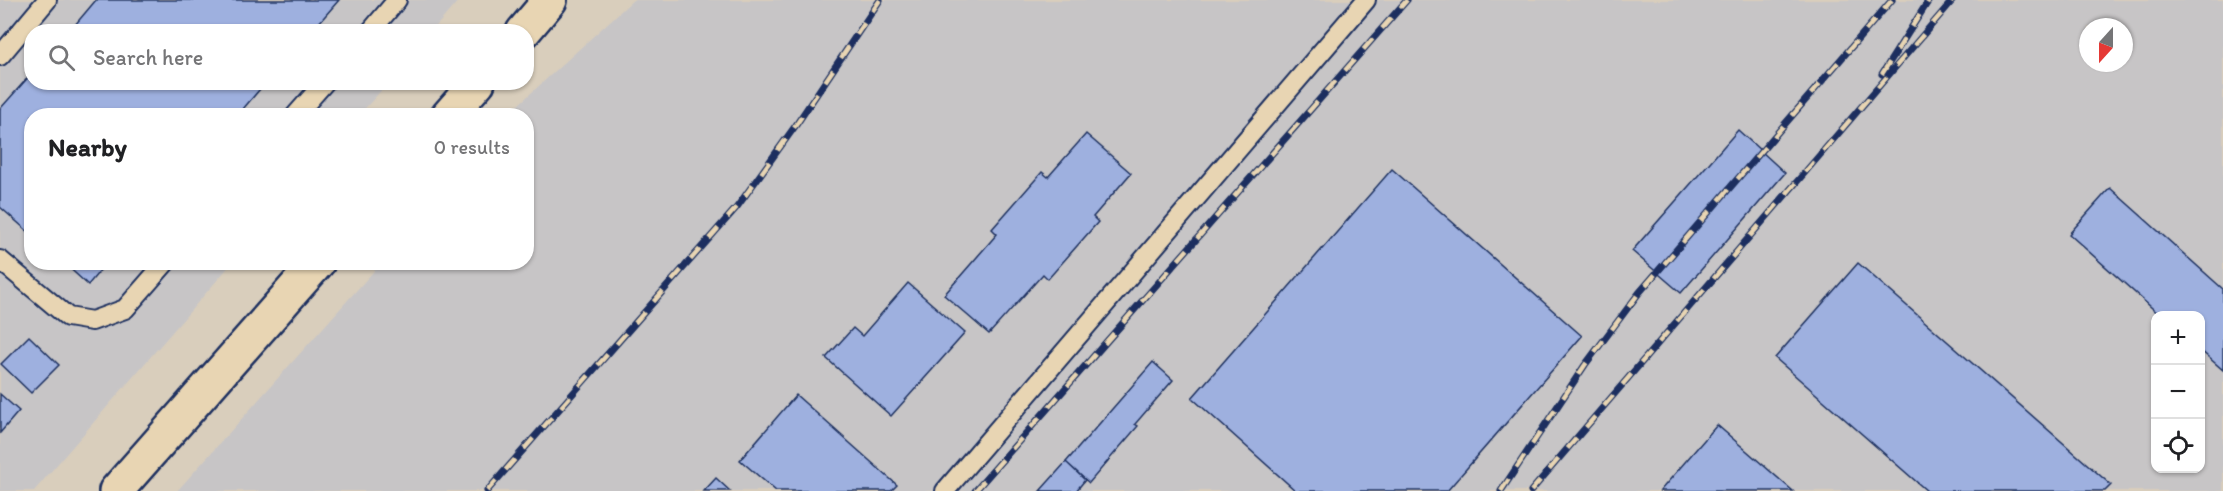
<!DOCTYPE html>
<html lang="en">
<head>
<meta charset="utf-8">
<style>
  body { margin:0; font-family:Itim,sans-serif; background:#f2f2f2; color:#202124 }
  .controls { position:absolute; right:18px; bottom:18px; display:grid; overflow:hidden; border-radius:12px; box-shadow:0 2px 4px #0004 }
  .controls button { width:54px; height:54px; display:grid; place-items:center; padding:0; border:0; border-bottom:2px solid #e0e0e0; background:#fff; color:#202124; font:30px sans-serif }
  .compass { position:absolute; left:2079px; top:18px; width:54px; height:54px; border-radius:50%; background:#fff; box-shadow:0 2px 4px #0004; rotate:201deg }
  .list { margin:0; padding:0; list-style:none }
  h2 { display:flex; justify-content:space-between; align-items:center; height:78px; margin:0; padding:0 24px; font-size:26px }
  h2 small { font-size:20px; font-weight:400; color:#757577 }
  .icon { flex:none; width:33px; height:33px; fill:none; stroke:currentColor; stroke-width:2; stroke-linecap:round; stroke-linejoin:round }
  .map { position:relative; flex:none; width:2223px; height:491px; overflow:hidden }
  .search { position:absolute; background:#fff; box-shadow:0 2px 4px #0004; left:24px; top:24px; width:510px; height:66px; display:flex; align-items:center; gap:15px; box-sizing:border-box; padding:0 21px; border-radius:24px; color:#757577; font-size:22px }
  .panel { position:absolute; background:#fff; box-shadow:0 2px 4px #0004; left:24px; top:108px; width:510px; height:162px; border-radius:24px }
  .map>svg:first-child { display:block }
  .built { fill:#c7c5c6; fill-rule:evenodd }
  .building { fill:#9eb0df; stroke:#1b2f5e; stroke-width:1.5 }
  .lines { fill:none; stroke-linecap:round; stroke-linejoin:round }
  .lane-casing { stroke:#1b2f5e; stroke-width:22 }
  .primary-casing { stroke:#1b2f5e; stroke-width:38 }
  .lane { stroke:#e8d5b3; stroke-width:18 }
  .primary { stroke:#e8d5b3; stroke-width:33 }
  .rail-casing { stroke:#1b2f5e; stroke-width:7 }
  .rail { stroke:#e8d5b3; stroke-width:4.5; stroke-dasharray:14; stroke-linecap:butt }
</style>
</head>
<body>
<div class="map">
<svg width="2223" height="491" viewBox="0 0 2223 491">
  <rect width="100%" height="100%" fill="#d9cebc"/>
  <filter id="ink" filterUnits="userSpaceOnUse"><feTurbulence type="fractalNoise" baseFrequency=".0167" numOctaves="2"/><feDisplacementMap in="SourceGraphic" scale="12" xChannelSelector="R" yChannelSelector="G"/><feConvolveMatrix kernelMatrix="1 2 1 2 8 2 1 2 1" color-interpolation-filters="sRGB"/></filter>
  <g filter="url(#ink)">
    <path class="built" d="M 0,0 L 459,0 L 432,31 L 32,32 L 32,82 L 388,83 L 359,115 L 32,116 L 32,262 L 232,263 L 34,491 L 0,491 Z
      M 633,0 L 2223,0 L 2223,491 L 177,491 L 381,263 L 526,262 L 526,116 L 509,115 L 518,105 ZM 2088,27 L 2124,27 L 2124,63 L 2088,63 ZM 2156,316 L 2200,316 L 2200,468 L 2156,468 Z"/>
    <path class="building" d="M 96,0 L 339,0 L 311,32 L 69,32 Z
      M 32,73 L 32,82 L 266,82 L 237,116 L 32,116 L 32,235 L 0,207 L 0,109 Z
      M 1738,130 L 1785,173 L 1681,293 L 1632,251 Z
      M 1086,134 L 1131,173 L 1093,217 L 1098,222 L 1048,279 L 1043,274 L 989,334 L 944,295 L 997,234 L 992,229 L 1042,172 L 1048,177 Z
      M 1392,169 L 1582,336 L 1447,491 L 1296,491 L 1192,398 Z
      M 2110,188 L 2223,289 L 2223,370 L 2200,350 L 2200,316 L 2161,316 L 2069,234 Z
      M 63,262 L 107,262 L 88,285 Z
      M 1858,263 L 2111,485 L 2105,491 L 1927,491 L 1775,358 Z
      M 908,283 L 965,333 L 891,416 L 826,358 L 853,328 L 862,336 Z
      M 29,336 L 59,365 L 31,393 L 1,364 Z
      M 1153,362 L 1173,380 L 1135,424 L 1138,426 L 1089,483 L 1066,462 Z
      M 0,394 L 19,411 L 0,433 Z
      M 796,395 L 897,485 L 891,491 L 776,491 L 740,460 Z
      M 1717,425 L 1793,491 L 1660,491 Z
      M 1066,462 L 1085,480 L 1076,491 L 1040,491 Z
      M 716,478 L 730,491 L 704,491 Z"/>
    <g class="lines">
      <g class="lane-casing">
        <path id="lane" d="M 370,32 L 397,0
          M 0,56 L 47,0
          M 295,116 L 325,82
          M 0,260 L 68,317 L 92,321 L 125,309 L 166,262
          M 945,491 L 1366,0"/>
      </g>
      <g class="primary-casing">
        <path id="primary" d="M 523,32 L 550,0
          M 448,116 L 478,82
          M 116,491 L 318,262"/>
      </g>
      <use href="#lane" class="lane"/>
      <use href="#primary" class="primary"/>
      <g class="rail-casing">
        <path id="rail" d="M 1882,74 L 1929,0
          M 487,491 L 737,207 L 796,125 L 880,0
          M 975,491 L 1407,0
          M 1501,491 L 1585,365 L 1639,293 L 1892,0
          M 1531,491 L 1953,0"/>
      </g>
      <use href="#rail" class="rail"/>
    </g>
  </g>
</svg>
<div class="controls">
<button>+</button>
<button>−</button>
<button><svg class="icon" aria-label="locate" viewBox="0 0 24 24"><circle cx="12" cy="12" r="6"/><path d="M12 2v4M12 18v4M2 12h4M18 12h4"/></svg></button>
</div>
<svg class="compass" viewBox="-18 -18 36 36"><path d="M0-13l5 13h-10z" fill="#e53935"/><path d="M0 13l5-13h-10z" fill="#757577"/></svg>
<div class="search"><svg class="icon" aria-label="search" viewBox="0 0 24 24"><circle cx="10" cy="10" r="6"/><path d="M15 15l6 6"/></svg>Search here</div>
<section class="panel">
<h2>Nearby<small>0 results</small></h2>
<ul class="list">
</ul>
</section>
</div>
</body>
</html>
